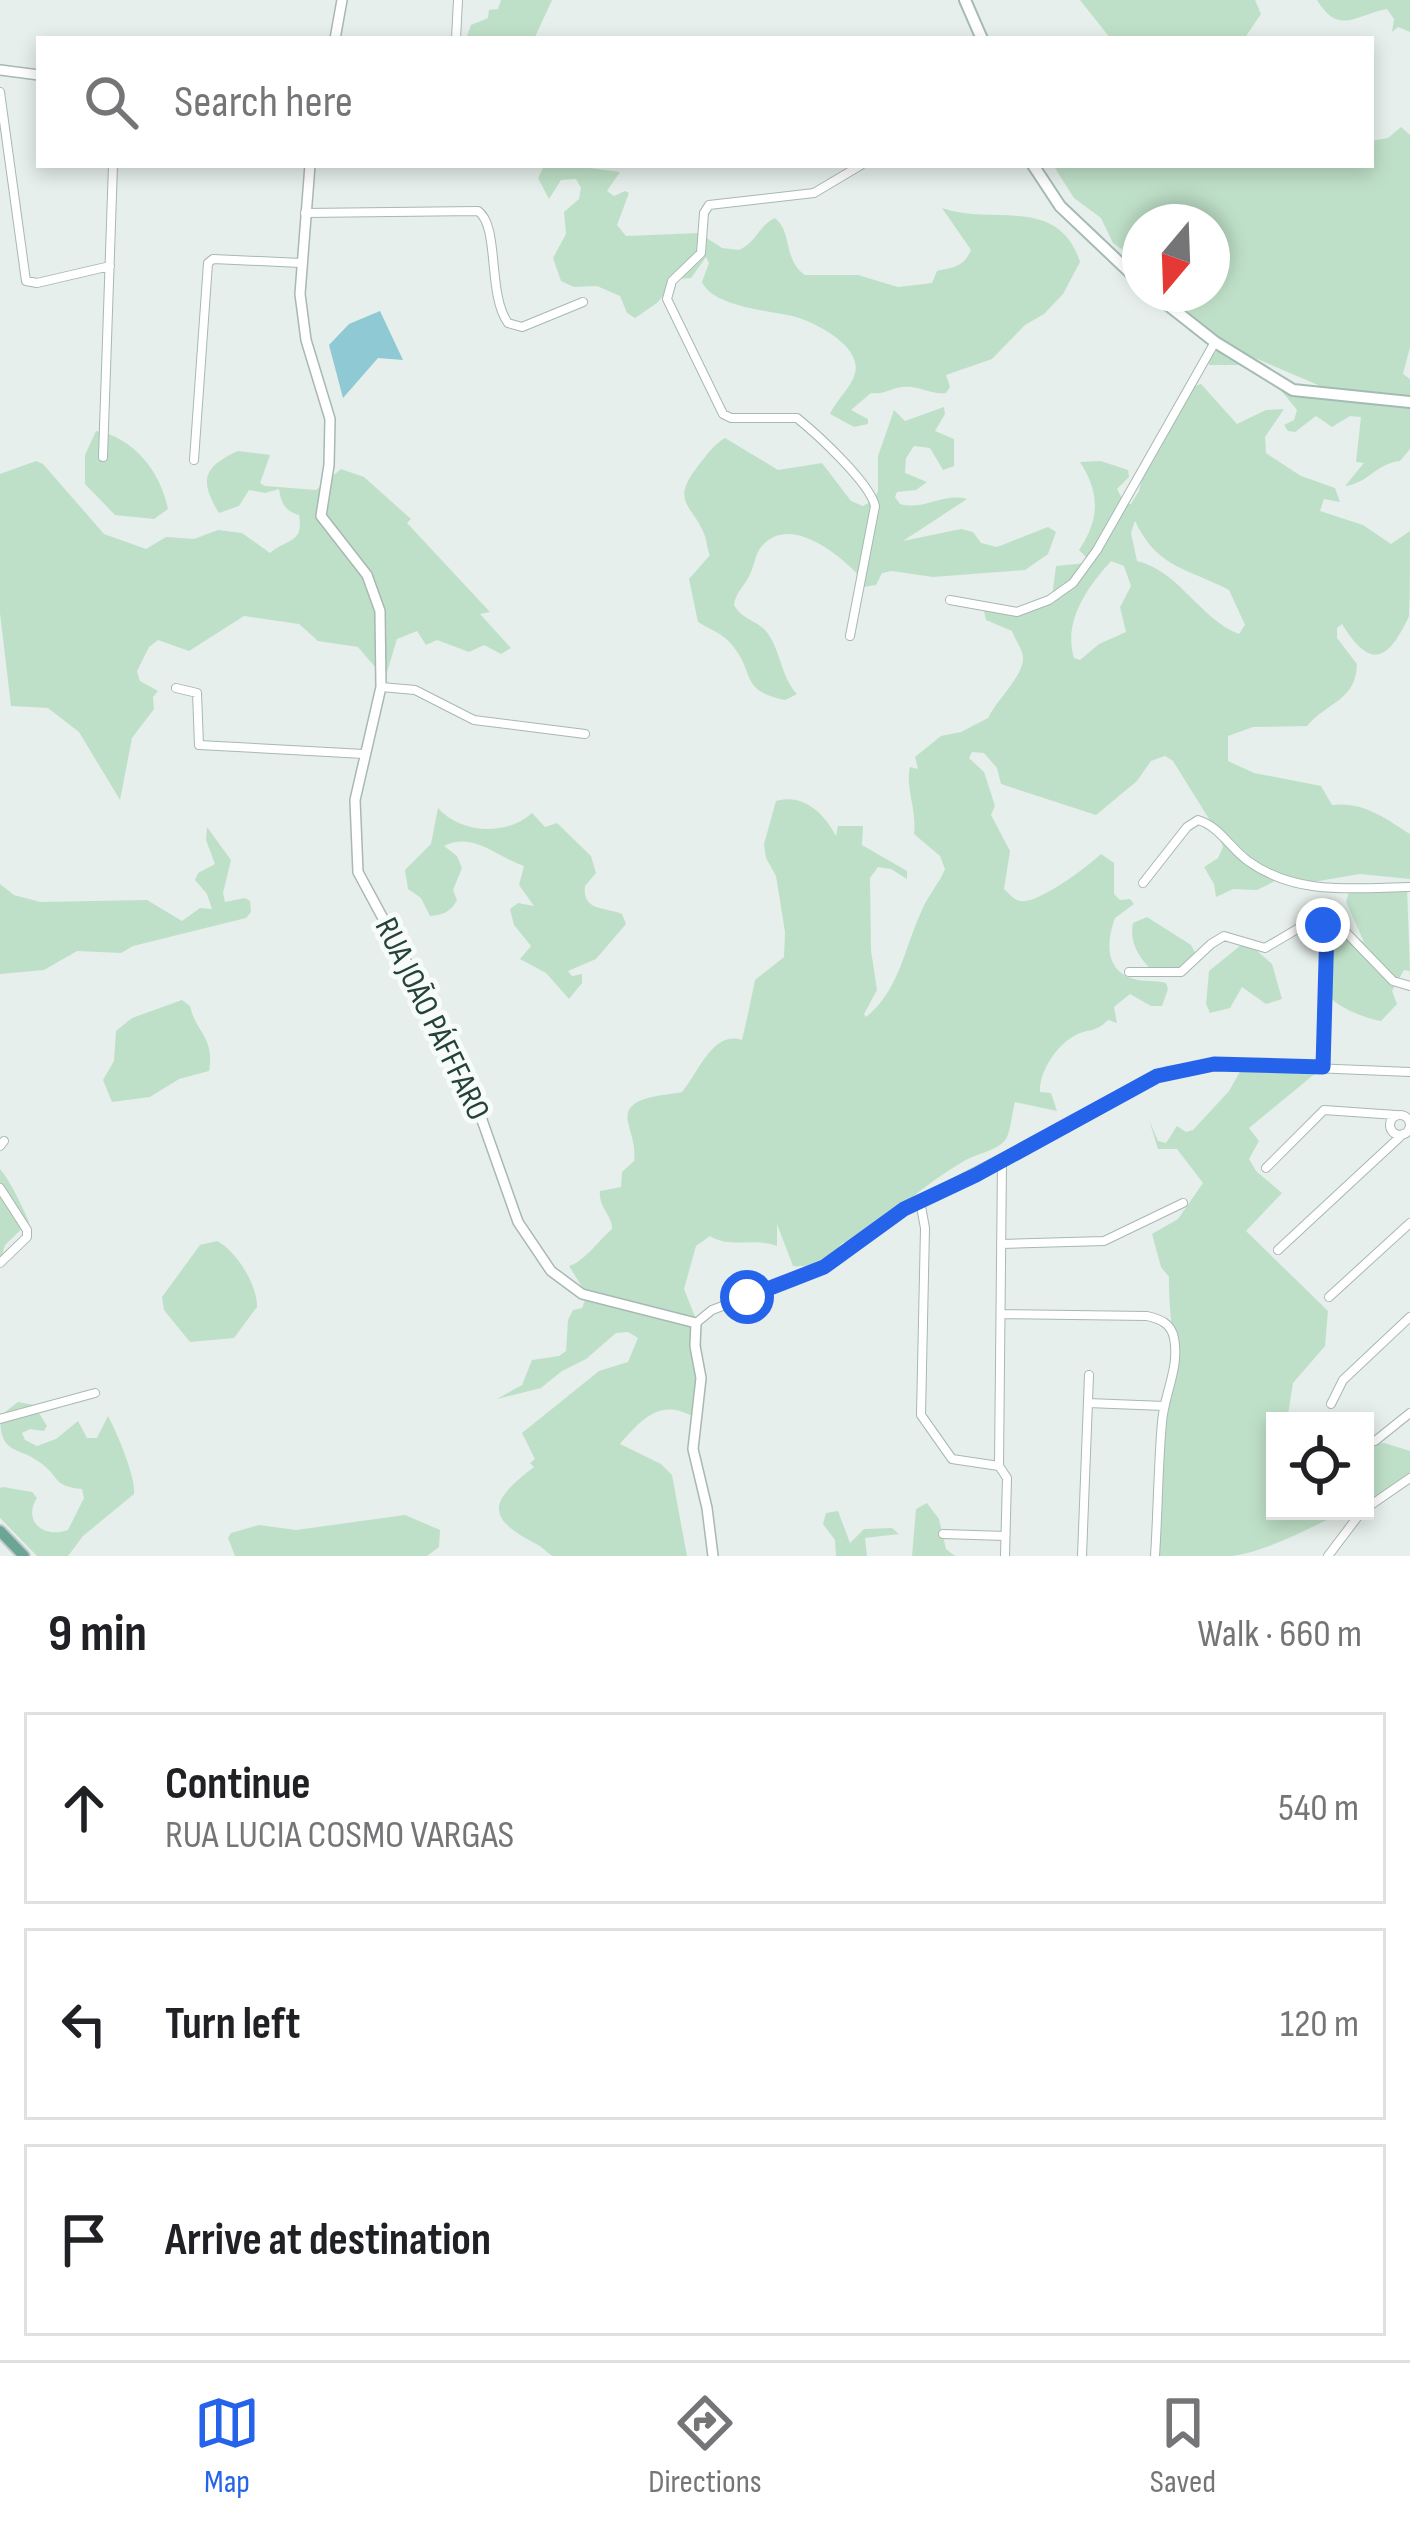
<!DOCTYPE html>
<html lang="en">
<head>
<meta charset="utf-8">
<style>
  body { margin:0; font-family:"Sofia Sans Condensed",sans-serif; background:#f2f2f2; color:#202124 }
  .controls { position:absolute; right:36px; bottom:36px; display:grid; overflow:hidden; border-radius:0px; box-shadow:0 6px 18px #0003 }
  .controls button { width:108px; height:108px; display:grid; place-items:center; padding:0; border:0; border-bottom:3px solid #e0e0e0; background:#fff; color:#202124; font:60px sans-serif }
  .compass { position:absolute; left:1122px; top:204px; width:108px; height:108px; border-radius:50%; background:#fff; box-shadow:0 6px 18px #0003; rotate:199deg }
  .stop { position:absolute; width:36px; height:36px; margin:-27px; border:9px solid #2563eb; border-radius:50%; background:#fff }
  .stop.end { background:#2563eb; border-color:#fff; box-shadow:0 3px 12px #0008 }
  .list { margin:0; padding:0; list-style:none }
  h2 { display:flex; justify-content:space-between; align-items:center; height:156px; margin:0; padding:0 48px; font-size:51px }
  h2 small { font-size:39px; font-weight:400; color:#757577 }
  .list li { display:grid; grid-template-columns:78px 1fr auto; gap:36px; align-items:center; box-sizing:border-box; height:192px; margin:0 24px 24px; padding:0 24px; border:3px solid #e0e0e0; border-radius:0px }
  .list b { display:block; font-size:45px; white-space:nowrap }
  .list p { margin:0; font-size:39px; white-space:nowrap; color:#757577 }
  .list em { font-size:39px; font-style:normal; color:#757577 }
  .icon { flex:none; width:66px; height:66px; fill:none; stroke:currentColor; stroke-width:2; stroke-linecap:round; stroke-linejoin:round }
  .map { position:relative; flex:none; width:1410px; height:1556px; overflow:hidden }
  .search { position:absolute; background:#fff; box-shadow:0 6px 18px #0003; left:36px; right:36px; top:36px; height:132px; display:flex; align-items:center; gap:30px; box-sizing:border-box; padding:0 42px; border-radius:0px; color:#757577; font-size:45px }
  .sheet { height:804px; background:#fff }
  nav { display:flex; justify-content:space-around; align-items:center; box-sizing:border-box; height:168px; border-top:3px solid #e0e0e0; background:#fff; font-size:33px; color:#757577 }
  nav a { display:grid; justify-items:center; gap:6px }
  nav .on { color:#2563eb }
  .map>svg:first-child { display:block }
  .green { fill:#bfe0c8; fill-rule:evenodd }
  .water { fill:#8ec9d4 }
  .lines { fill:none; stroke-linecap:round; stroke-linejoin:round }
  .minor-casing { stroke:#a8b8b2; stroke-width:10 }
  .tertiary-casing { stroke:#a8b8b2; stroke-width:12 }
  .secondary-casing { stroke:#a4bbb3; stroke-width:14 }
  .primary-casing { stroke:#c2cac8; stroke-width:14 }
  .minor { stroke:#fff; stroke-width:8 }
  .tertiary { stroke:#fff; stroke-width:9 }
  .secondary { stroke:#fff; stroke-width:10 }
  .primary { stroke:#6aa596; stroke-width:10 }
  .route { stroke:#2563eb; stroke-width:15 }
  .labels { text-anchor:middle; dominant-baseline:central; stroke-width:10; stroke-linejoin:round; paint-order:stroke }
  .street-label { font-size:33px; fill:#24423a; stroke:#f7fbf9 }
</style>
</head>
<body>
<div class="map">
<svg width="1410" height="1556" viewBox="0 0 1410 1556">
  <rect width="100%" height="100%" fill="#e6efeb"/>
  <path class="green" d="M 501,0 L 552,0 L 534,39 L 466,39 L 471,25 L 488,18 L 489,10 L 498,9 Z
    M 1080,0 L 1255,0 L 1261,14 L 1244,39 L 1111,39 Z
    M 1317,0 L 1410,0 L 1410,32 L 1398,27 L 1392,32 L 1394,19 L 1387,9 C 1355,15 1339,36 1317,0 Z
    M 1401,127 L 1410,135 L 1410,347 L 1403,374 L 1410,379 L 1410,395 L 1403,396 L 1410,403 L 1410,449 L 1400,461 C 1377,463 1367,484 1345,486 L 1364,463 L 1356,462 L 1361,417 L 1350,416 L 1332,427 L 1316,416 L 1295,432 L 1288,431 L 1284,425 L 1294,420 L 1297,410 L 1275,383 L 1319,391 L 1318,385 L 1243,353 L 1238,353 L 1244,365 L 1209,365 L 1209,359 L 1222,345 L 1220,339 L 1165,294 L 1212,294 L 1212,222 L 1140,222 L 1140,262 L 1113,243 L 1101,218 L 1074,198 L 1053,165 L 1371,165 L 1371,141 L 1388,138 Z
    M 567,165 L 620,172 L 607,191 L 614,196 L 625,191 L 629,193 L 617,225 L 626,236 L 699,233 L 722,248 L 739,250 C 756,243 759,225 775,218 C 793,233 783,260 805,275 L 858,275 L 898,287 L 932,283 L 937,271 C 953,267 963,268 971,250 L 942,208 C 992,226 1058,194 1080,262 L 1063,294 L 1044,314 L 1025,325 L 992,359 L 946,375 L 950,387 L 946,393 C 931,395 918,385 903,387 C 890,388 885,395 871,393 L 851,410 L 868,419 L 868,424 L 854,427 L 830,414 C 836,400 852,387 855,373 C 863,345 810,319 788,315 C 764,310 713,306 702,282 L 709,263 L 706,257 L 691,278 L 677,279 L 657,303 L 635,318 L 627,313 L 620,296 L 597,286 L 574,287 L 561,281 L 553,258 L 566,234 L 564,212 L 579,199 L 581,188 L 576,179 L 561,180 L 549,199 L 538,178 L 543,168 Z
    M 1201,384 L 1237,424 L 1266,410 L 1284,409 L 1265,437 L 1266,453 L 1301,476 L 1335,488 L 1340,502 L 1324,499 L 1320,511 L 1363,525 L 1391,544 L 1410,531 C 1410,551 1410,600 1409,616 C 1387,664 1369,668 1342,624 L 1337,628 L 1337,638 L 1357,664 C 1356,701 1327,702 1307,726 L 1253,727 L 1228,736 L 1228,761 L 1254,773 L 1321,786 L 1332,805 C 1363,801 1385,818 1410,834 L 1410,879 L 1360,874 L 1307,883 L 1281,878 L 1257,890 L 1233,889 L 1216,897 L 1214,884 L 1204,867 L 1218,858 L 1223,847 L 1219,835 L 1173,761 L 1165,756 L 1151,761 L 1137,781 L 1096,815 L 1001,784 L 997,768 L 984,753 L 972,752 L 969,758 L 984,772 L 995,806 L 991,815 L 1010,851 L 1004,889 C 1010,894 1013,900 1021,901 C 1038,904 1087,867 1101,854 L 1114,863 L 1114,894 L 1120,900 L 1130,899 L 1134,904 L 1115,918 C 1106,942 1105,971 1134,979 C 1144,982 1155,980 1166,983 L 1168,989 L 1162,1006 L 1151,1006 L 1130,994 L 1114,1007 L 1117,1023 L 1108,1020 C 1094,1034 1088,1028 1074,1036 C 1056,1046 1039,1072 1040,1092 L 1051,1093 L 1057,1111 L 1015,1102 C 1012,1113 1011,1130 1006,1139 C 999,1150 976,1154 964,1161 C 922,1185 889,1219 848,1244 L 843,1242 C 830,1259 815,1268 793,1266 L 777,1224 L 777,1246 C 753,1237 731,1249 710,1236 L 696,1246 L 684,1289 L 700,1329 L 703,1369 L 695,1418 C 661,1397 642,1419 620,1444 L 661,1464 L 672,1475 L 687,1556 C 666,1556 566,1556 553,1556 C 548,1554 544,1548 538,1545 C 485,1518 488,1502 534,1467 L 530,1463 L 535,1459 L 522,1433 L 599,1371 L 628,1362 L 638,1338 L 628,1332 L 616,1333 L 586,1359 L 562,1371 L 541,1388 L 497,1399 L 522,1385 L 532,1360 L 559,1356 L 566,1351 L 568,1320 L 573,1310 L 582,1308 L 587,1295 L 569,1266 C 584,1262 599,1240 612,1229 C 613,1216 598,1207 600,1191 L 621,1187 L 622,1172 L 634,1161 C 636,1146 631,1136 628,1122 C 622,1095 665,1096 682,1092 C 698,1073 713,1030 742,1040 C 747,1019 751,1000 755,980 L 784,957 L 785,932 L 776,876 L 766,858 L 764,844 L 776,801 C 803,793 824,813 836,836 L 838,826 L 863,826 L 862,845 L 907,871 L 907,879 L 891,869 L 878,867 L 870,878 L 871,950 L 877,990 L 864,1014 L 866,1017 C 900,990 904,948 922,910 C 928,895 939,884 945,869 L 940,856 L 914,834 C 917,810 905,787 910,767 L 918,769 L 915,757 L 941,736 L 961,732 L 988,718 C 997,699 1023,677 1023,658 C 1023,649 1015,640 1012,631 L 986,620 L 984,611 L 1026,610 L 1052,597 L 1056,566 L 1086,563 L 1088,559 L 1079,550 C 1100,519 1100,493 1080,462 L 1101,461 L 1128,470 L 1129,477 L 1117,489 L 1125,504 L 1131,504 L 1139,491 L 1144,471 L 1191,387 ZM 1135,521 C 1157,568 1187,568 1229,590 L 1245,625 L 1239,634 C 1201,620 1178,570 1137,561 L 1131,533 ZM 1111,561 L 1124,566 L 1131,586 L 1120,607 L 1126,632 L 1099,644 L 1080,660 L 1074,658 C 1063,621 1087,588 1111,561 Z
    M 944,407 L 945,414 L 935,431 L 954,439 L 954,466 L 943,470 L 930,448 L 914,446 L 906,458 L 905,473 L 927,482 L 916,490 L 897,492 L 895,497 L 900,504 C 923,511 944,492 967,499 L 903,541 L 961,529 L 973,532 L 981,543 L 997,547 L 1048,527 L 1056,532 L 1048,554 L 1025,570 L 933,577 L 892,571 L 882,573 L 876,585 L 864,587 L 865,582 C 844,558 791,512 762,546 C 755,554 755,563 751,572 C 746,585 736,591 734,605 C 742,619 755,620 765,630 C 781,648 780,676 797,694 L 785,700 C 738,690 756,673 732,645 C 724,634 709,629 698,622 L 689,579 L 710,555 C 707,549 707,542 705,536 C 693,504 669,503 698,466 C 706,456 713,445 725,438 L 778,470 L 822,463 L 851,501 L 863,506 L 874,500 L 878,491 L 878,456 L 894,410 L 905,421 Z
    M 96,431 C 134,437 161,473 168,509 L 154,519 L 115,515 L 85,484 L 85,455 Z
    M 238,451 L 270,455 L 260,483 L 265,486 L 316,490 L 341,469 L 364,477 L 411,519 L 407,523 L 490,612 L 480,614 L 511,648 L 501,654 L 484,645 L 469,652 L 437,640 L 426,645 L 417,631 L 397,639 L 387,672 L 375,667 L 358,647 L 318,641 L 299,624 L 244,616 L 189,651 L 158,640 L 149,647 L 137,671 L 140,681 L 158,691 L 153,697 L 154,709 L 132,738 L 120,800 L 79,732 L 48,708 L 11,706 L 0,613 L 0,474 L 36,461 L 43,464 L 104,534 L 146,549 L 166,537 L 194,539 L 218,530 L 242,533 L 270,553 C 288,538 304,543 299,515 C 285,511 281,503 279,489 L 265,493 L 249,490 L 239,506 L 219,513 C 199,480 203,467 238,451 Z
    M 438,808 C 461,834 507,836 532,813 L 545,827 L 557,823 L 591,856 L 596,873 L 585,886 C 582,911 604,907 622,914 L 626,924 L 596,959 L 568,971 L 572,976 L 582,974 L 582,983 L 569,999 L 546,973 L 520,959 L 531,946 L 514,925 L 510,909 L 518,903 L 534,906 L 519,885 L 524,866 C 497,857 473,831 444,846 L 457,856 L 462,868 L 453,890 L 457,900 C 451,912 442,915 430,916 L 421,898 L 408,889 L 405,870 L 431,844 Z
    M 207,827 L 231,860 L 223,893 L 225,902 L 245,898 L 250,901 L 251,912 L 246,918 L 133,946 L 121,953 L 77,951 L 44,970 L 0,974 L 0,884 L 14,895 L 40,902 L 147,900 L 182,921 L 200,908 L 212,909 L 207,894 L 195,880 L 198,873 L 215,864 L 206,840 Z
    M 1407,887 L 1410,971 L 1404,970 L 1392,991 L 1397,1004 L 1381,1021 C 1364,1018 1338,1008 1327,994 L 1325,943 L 1331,933 L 1344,930 L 1364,942 L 1346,902 L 1349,891 Z
    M 1147,917 L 1191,945 L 1197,956 L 1191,965 L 1155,973 C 1140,960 1129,944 1133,923 Z
    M 1246,941 L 1272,964 L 1282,999 L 1266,1004 L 1242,987 L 1230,1008 L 1210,1013 L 1206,1004 L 1209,971 Z
    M 182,1000 L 190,1006 C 196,1033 215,1037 209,1071 L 179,1079 L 150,1097 L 112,1102 L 103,1080 L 114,1061 L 116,1031 L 132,1018 Z
    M 1304,1064 L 1323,1067 L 1249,1128 L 1259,1141 L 1249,1159 L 1256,1171 L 1282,1193 L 1246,1231 L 1328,1311 L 1325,1346 L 1293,1383 L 1287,1421 L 1275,1421 L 1275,1511 L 1345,1511 C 1309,1528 1271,1550 1232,1556 C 1208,1556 1180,1556 1156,1556 L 1164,1406 C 1181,1367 1168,1319 1169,1277 L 1161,1267 L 1152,1234 L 1178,1219 L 1203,1183 L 1177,1149 L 1158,1149 L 1149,1120 L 1158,1141 L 1166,1143 L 1177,1126 L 1186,1132 L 1193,1130 L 1229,1091 L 1241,1070 Z
    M 0,1169 C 12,1184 21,1204 29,1222 L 5,1245 L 0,1262 Z
    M 217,1241 C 236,1250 258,1286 257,1307 L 234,1338 L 190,1342 L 164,1310 L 162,1297 L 200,1245 Z
    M 18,1402 L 34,1405 L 47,1426 L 44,1431 L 30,1429 L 22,1433 L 25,1440 L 37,1446 L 56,1439 L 78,1421 L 87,1438 L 97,1438 L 108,1416 C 117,1433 136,1477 134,1494 L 83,1536 L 68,1556 L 37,1556 L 0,1518 L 0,1488 L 3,1487 L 32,1492 L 37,1498 C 22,1521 44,1539 68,1530 L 84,1498 L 82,1489 C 53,1486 61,1479 42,1464 C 19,1445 0,1457 0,1416 Z
    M 1384,1443 L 1410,1451 L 1410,1478 L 1365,1502 L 1365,1445 Z
    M 927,1503 L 939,1519 L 946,1549 L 955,1556 L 912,1556 L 916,1509 Z
    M 838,1511 L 850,1543 L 864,1529 L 892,1528 L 899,1534 L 865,1538 L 867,1556 L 836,1556 L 835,1540 L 823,1524 L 826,1513 Z
    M 405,1515 L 440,1530 L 439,1547 L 427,1556 L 235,1556 L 228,1538 L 231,1533 L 259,1525 L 296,1530 Z"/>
  <path class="water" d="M 380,311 L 403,360 L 378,358 L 343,398 L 329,345 L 349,324 Z"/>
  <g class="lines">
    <g class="minor-casing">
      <path id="minor" d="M 456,39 L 458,0
        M 0,92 L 26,281 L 37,283 L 110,266
        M 305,213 L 478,211 C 500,226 487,294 508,323 L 522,327 L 583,302
        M 103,457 L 113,165
        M 194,460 L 208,263 L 213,259 L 301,263
        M 950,600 L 1017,612 L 1049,600 L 1073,583 L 1097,550 L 1215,342
        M 850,636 L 875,506 C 870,483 818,435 797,418 L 731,418 L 723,414 L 667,299 L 672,281 L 701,253 L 704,213 L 709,205 L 814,193 L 861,165
        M 381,687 L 415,690 L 474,720 L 585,734
        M 176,688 L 197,693 L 199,745 L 364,754
        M 1143,883 L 1187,827 L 1198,820 C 1219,826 1230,848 1248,861 C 1297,896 1352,888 1410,887
        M1315 914a11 11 0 1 1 22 0a11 11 0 1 1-22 0Z
        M 1335,921 L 1393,981 L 1410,986
        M 1129,972 L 1181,972 L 1211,944 L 1224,936 L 1265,948 L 1316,918
        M 1323,1067 L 1327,925
        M1390 1125a10 10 0 1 1 20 0a10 10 0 1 1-20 0Z
        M 0,1146 L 4,1141
        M 1002,1161 L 999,1466 L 1007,1478 L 1005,1556
        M 1266,1168 L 1324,1110 L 1396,1115
        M 0,1188 L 27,1230 L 27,1237 L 0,1263
        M 920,1201 L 925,1228 L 921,1415 L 952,1459 L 999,1466
        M 1001,1244 L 1104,1241 L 1183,1203
        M 1278,1250 L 1403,1134
        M 1329,1297 L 1410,1223
        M 1001,1314 L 1147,1316 C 1160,1319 1171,1323 1174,1338 C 1180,1368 1164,1394 1162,1422 C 1158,1467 1158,1512 1155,1556
        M 696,1323 L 712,1310 L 824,1267 L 904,1209 L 1168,1071 L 1214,1064 L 1410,1072
        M 1088,1403 L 1164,1406
        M 1331,1404 L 1343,1380 L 1410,1317
        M 0,1419 L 95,1393
        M 1375,1441 L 1410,1413
        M 1365,1509 L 1410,1478
        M 943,1534 L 1005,1536
        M 1082,1556 L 1089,1375
        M 1328,1556 L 1362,1511"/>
    </g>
    <g class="tertiary-casing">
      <path id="tertiary" d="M 335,39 L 342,0
        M 0,70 L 39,75
        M 310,165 L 300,294 L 306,340 L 330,419 L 329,465 L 321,516 L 367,575 L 380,611 L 381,687 L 355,800 L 358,872 L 464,1069 L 518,1222 L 551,1271 L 582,1294 L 696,1323 L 695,1346 L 701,1378 L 693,1449 L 707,1508 L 713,1556"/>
    </g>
    <g class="secondary-casing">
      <path id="secondary" d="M 965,0 L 982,39
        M 1033,165 L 1060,206 L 1140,282
        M 1154,294 L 1215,342 L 1293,390 L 1410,402"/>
    </g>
    <g class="primary-casing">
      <path id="primary" d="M 0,1531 L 24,1556"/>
    </g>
    <use href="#minor" class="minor"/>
    <use href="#tertiary" class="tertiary"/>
    <use href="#secondary" class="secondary"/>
    <use href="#primary" class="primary"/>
  </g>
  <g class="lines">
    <path class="route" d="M 747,1297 L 824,1267 L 904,1209 L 976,1175 L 1157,1076 L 1214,1064 L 1323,1067 L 1327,926 L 1323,925"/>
  </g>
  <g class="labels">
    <g class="street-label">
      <text transform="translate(432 1019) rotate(64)">RUA JOÃO PÁFFFARO</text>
    </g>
  </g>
</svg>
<div class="controls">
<button><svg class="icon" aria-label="locate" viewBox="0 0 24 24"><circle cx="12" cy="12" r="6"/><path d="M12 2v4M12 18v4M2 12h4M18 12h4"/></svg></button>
</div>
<svg class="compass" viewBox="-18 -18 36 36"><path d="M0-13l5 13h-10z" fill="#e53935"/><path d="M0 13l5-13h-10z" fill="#757577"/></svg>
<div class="stop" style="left:747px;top:1297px"></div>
<div class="stop end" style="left:1323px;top:925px"></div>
<div class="search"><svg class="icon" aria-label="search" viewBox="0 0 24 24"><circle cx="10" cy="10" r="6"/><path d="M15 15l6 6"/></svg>Search here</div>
</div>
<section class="sheet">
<h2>9 min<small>Walk · 660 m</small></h2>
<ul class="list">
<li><svg class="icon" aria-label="ahead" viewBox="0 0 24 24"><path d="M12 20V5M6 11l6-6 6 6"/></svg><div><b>Continue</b><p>RUA LUCIA COSMO VARGAS</p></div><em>540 m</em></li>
<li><svg class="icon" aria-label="left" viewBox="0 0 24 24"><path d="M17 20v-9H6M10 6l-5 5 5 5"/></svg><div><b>Turn left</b></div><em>120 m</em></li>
<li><svg class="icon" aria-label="arrive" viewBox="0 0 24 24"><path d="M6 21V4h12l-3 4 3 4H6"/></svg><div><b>Arrive at destination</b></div></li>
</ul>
</section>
<nav>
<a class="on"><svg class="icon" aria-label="map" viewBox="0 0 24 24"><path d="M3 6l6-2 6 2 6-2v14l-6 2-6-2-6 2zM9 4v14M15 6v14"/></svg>Map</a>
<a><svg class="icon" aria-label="directions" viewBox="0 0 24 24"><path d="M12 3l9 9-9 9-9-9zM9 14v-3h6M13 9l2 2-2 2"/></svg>Directions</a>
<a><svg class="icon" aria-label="saved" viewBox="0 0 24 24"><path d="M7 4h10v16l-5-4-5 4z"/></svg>Saved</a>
</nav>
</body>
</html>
